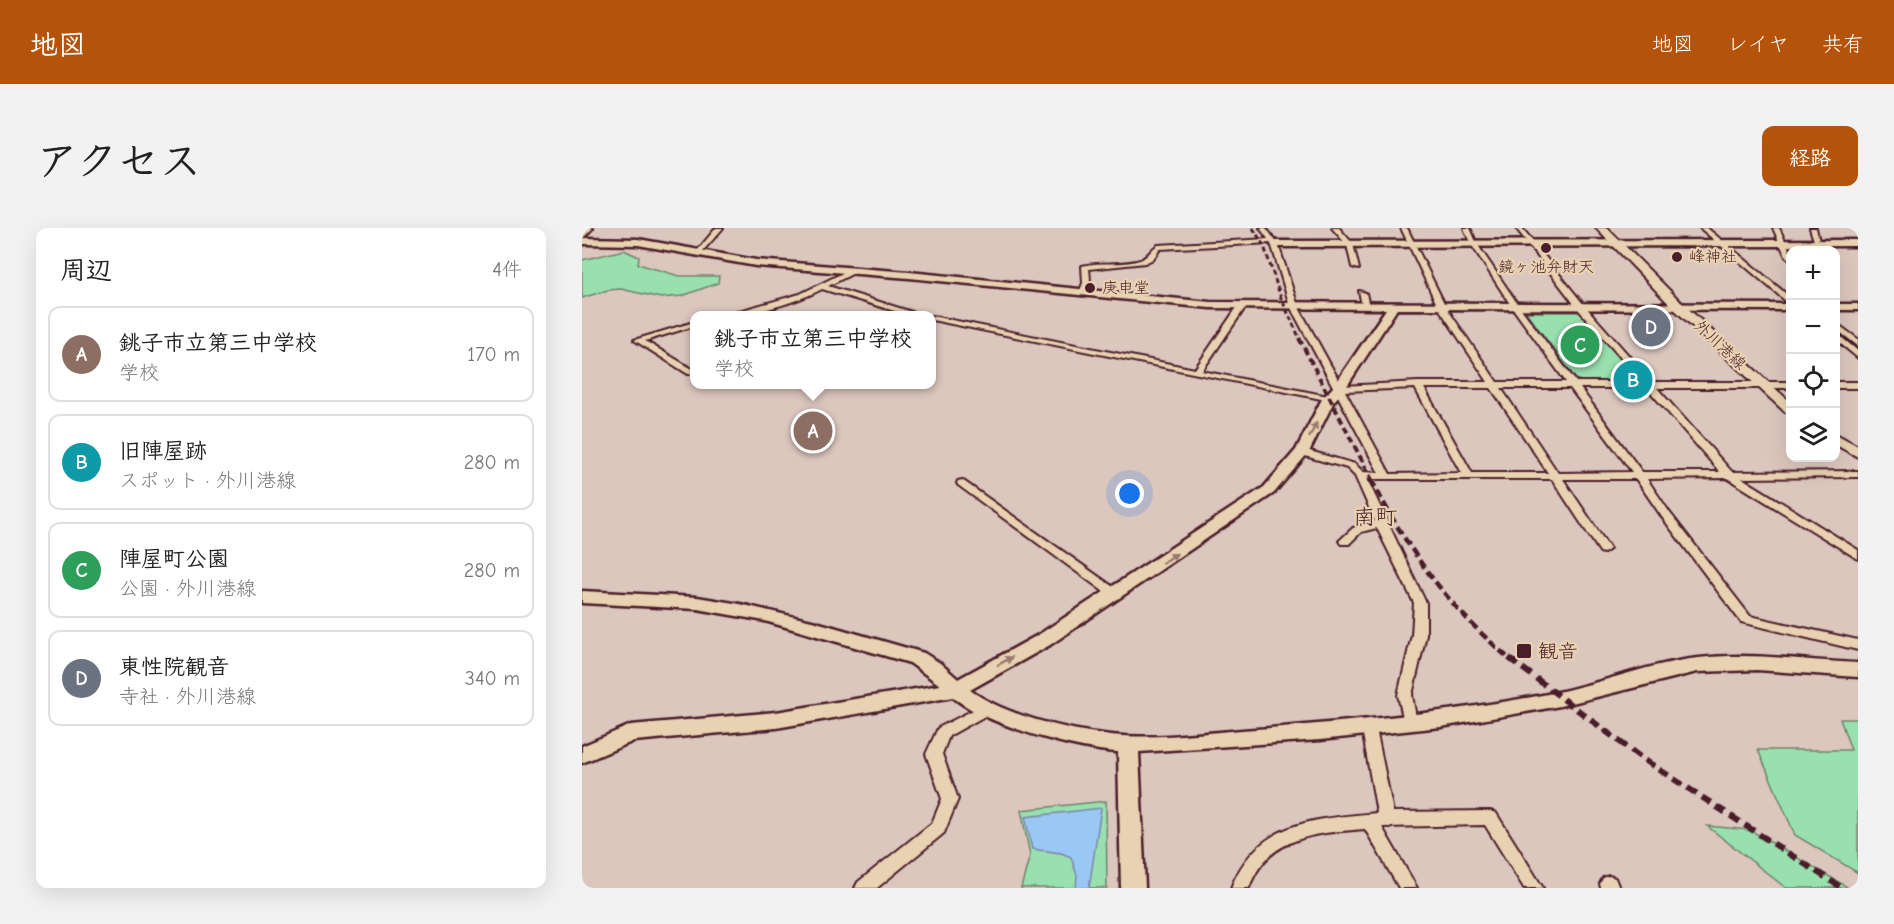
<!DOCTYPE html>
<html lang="ja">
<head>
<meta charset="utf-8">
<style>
  body { margin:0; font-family:"Comic Neue","Klee One",sans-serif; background:#f2f2f2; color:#222 }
  .controls { position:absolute; right:18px; top:18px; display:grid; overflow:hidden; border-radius:12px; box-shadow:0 6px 24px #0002 }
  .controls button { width:54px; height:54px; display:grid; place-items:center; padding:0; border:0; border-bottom:2px solid #e0e0e0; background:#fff; color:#222; font:30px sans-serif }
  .you { position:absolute; left:548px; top:266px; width:21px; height:21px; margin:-15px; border:4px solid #fff; border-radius:50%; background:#1a73e8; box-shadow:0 0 0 9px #1a73e833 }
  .badge { display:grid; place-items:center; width:39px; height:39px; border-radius:50%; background:#b45309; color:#fff; font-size:20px; font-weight:700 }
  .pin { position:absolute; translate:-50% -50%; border:3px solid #fff; box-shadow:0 2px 6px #0006 }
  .popup { position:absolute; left:108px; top:83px; width:246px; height:78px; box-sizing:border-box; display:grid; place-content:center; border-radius:12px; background:#fff; filter:drop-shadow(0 2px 4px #0005); font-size:20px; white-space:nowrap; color:#767676 }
  .popup b { font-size:22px; color:#222 }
  .popup::after { content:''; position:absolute; left:50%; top:100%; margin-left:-12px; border:12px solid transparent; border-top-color:#fff }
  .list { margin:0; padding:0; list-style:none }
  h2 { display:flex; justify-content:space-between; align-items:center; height:78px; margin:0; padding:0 24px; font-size:26px }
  h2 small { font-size:20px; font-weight:400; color:#767676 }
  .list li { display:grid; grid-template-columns:39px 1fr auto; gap:18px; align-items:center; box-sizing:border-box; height:96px; margin:0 12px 12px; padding:0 12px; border:2px solid #e0e0e0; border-radius:12px }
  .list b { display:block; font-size:22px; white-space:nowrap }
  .list p { margin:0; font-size:20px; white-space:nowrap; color:#767676 }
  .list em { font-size:20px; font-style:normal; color:#767676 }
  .icon { flex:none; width:33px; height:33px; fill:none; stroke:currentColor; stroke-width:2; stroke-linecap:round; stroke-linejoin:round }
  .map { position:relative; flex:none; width:1276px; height:660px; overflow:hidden; border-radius:12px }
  header { display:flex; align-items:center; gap:36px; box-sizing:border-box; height:84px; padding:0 30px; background:#b45309; color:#fff }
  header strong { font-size:28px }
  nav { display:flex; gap:33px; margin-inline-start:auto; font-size:21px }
  .intro { display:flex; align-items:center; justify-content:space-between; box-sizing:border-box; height:144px; padding:0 36px }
  h1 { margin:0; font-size:42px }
  .button { padding:15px 27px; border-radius:12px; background:#b45309; color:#fff; font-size:21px; font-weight:700 }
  main { display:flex; gap:36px; padding:0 36px }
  aside { flex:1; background:#fff; border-radius:12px; box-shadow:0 6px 24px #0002 }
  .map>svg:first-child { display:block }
  .green { fill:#98e1af; stroke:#71806d; stroke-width:1.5 }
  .water { fill:#9ac8f5; stroke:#7a84a4; stroke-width:1.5 }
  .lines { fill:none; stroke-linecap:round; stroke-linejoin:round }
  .minor-casing { stroke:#4a1f2b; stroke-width:4 }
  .tertiary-casing { stroke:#4a1f2b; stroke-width:5 }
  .secondary-casing { stroke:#4a1f2b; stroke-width:4 }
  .minor { fill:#e9d2b1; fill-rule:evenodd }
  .tertiary { fill:#e9d2b1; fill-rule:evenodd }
  .secondary { fill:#e9d2b1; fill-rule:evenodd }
  .rail-far3 { stroke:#4a1f2b; stroke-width:3; stroke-dasharray:5 3; stroke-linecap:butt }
  .rail-far2 { stroke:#4a1f2b; stroke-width:4; stroke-dasharray:7 4; stroke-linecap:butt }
  .rail-far1 { stroke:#4a1f2b; stroke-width:4.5; stroke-dasharray:9 4.5; stroke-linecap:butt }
  .rail { stroke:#4a1f2b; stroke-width:6; stroke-dasharray:11 6; stroke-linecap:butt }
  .oneway { fill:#9a786e }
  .poi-dot { fill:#4a1f2b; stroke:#e9d2b1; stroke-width:2 }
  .labels { text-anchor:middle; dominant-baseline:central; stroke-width:4.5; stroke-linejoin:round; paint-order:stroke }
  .far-poi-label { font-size:16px; fill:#4a1f2b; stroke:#e9d2b1; text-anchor:start }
  .far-street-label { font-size:16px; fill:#4a1f2b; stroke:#e9d2b1 }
  .poi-label { font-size:20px; fill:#4a1f2b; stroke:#e9d2b1; text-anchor:start }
  .quarter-label { font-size:22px; fill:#4a1f2b; stroke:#e9d2b1 }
</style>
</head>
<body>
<header>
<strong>地図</strong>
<nav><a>地図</a><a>レイヤ</a><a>共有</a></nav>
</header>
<div class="intro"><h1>アクセス</h1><a class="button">経路</a></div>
<main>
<aside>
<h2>周辺<small>4件</small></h2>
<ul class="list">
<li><span class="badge" style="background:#8d6e63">A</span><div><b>銚子市立第三中学校</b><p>学校</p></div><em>170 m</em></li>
<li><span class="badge" style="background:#0f9aa8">B</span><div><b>旧陣屋跡</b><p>スポット · 外川港線</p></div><em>280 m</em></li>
<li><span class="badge" style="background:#2e9e5b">C</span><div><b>陣屋町公園</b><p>公園 · 外川港線</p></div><em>280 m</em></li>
<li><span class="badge" style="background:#6b7280">D</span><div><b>東性院観音</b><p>寺社 · 外川港線</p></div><em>340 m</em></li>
</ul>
</aside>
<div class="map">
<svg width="1276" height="660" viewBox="0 0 1276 660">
  <rect width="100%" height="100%" fill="#dcc7be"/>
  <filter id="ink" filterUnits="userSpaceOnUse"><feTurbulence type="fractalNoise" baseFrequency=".0167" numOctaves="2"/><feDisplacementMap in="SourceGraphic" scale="12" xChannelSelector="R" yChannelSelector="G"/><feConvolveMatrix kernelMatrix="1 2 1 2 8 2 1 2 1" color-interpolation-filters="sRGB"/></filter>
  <g filter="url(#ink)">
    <path class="green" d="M 42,22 L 57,29 L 56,36 L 97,48 L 137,48 L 136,55 L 100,68 L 79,70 L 39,61 L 26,62 L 0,70 L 0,32 Z
      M 944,84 L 998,84 L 1056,151 L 1053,153 L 1000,154 L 993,150 Z
      M 1258,491 L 1276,491 L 1276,645 L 1213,607 L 1176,522 L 1269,522 Z
      M 524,573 L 525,660 L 439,660 L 448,627 L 439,582 Z
      M 1125,598 L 1168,602 L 1267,660 L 1204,660 Z"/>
    <path class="water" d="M 519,580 L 507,660 L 494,660 L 495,647 L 489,629 L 479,625 L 450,621 L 443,589 Z"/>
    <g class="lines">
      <g class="minor-casing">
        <path id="minor" d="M 4,0 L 11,0 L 0,11 L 0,5 Z
          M 134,0 L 141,0 L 119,25 L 115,25 L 115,23 Z
          M 678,0 L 684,0 L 696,16 L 716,78 L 760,158 L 836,154 L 906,154 L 856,79 L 819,0 L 825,0 L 864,79 L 915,154 L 984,154 L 930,79 L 889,16 L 882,0 L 888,0 L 895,16 L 937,78 L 994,154 L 1060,154 L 996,81 L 934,0 L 940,0 L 1002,77 L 1070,154 L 1208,154 L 1208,160 L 1075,160 L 1150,244 L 1276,243 L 1276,249 L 1160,250 L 1276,322 L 1276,331 L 1145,250 L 1065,251 L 1088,285 L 1168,388 L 1276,412 L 1276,422 L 1159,394 L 1080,289 L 1054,251 L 981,251 L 1028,321 L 1022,325 L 1018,324 L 970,251 L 785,251 L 844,375 L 844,407 L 830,467 L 835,495 L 833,499 L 828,501 L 823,499 L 816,467 L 830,407 L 832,375 L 795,300 L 779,304 L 767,316 L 759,316 L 757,313 L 771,300 L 793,293 L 773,248 L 765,240 L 716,226 L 715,224 L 720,221 L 724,222 L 773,236 L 781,244 L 797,245 L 708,78 L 689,15 L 578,21 L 571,31 L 563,35 L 507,41 C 508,50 510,62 501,67 L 497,65 L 501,55 L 500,38 C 519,33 540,38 558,32 C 566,29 569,21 576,17 L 686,11 ZM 833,160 L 879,245 L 808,246 L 763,163 ZM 842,160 L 909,160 L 966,245 L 890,245 ZM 919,160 L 988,160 L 1050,244 L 976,245 ZM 998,160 L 1065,160 L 1138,244 L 1060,244 Z
          M 750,0 L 757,0 L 771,16 L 777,41 L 770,39 L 765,17 Z
          M 1118,0 L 1125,0 L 1208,69 L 1208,74 L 1205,74 Z
          M 1191,0 L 1197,0 L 1208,23 L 1208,31 L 1204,29 Z
          M 1228,0 L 1234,0 L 1238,17 L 1233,16 Z
          M 269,41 L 273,43 L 272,45 L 246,58 L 343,88 L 329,88 L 240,61 C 214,75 168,88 139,88 L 218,66 Z
          M 777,63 L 784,65 L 787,79 L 780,77 Z
          M 658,75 L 665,77 L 620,143 L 746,168 L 749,169 L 749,173 L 350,92 L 350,88 L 613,141 Z
          M 112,94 L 112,98 L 63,113 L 112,142 L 112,146 L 106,146 L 52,112 Z
          M 1254,95 L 1276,111 L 1276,118 L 1254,101 Z
          M 1254,105 L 1276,123 L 1276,130 L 1254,112 Z
          M 1254,154 L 1276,154 L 1276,160 L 1254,160 Z
          M 380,252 L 537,363 L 539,366 L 537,369 L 529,369 L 376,257 L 375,255 L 376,253 Z
          M 405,475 L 410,476 L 412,480 L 410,484 L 367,508 L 360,526 L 376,571 L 362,605 L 295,660 L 273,660 L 276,654 L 350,595 L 360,571 L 344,526 L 356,500 Z
          M 787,495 L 792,497 L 794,501 L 811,584 L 908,583 L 914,585 L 961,660 L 942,660 L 903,597 L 800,599 L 835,660 L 817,660 L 783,601 C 736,605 686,607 667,660 L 649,660 C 675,593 733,591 795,585 L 780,501 L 782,497 Z
          M 1027,648 L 1033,650 L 1037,660 L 1019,660 L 1018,656 L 1021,650 Z"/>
      </g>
      <g class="tertiary-casing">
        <path id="tertiary" d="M 0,10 L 56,11 L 174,32 L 327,44 L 628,74 L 1208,76 L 1208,82 L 815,81 L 763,161 L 752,173 L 727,224 L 692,265 L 468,417 L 388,462 C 422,487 487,503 529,507 C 577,512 626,504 674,501 C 776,493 877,484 976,464 C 1023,454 1069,435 1117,430 C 1170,424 1223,433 1276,435 L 1276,449 L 1175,442 L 1115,444 L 978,478 L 859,499 L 738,512 L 557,524 L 563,660 L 539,660 L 536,524 C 493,521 404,497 371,469 L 194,500 L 52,513 L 0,535 L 0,518 L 49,497 L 194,484 L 358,457 L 328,435 L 183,393 L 115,381 L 0,375 L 0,363 L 115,369 L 158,376 L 234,394 L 342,425 L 358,435 L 376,451 L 456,407 L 682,259 L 714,222 L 740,171 L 752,158 L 804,81 L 628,80 L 327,50 L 174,38 L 56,17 L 0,16 Z
          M 1276,12 L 1276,18 L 693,19 L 688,16 L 693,13 Z
          M 1254,76 L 1276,76 L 1276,82 L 1254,82 Z"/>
      </g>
      <g class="secondary-casing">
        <path id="secondary" d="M 1014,0 L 1025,0 L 1101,76 L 1208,174 L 1208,185 L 1203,184 L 1093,82 Z
          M 1254,206 L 1276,218 L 1276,229 L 1254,217 Z"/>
      </g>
      <use href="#minor" class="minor"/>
      <use href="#tertiary" class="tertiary"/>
      <use href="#secondary" class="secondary"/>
      <path class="rail-far3" d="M 671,0 L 682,18 L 699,70 L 718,111"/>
      <path class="rail-far2" d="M 717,110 L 790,252"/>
      <path class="rail-far1" d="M 789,251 C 826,323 866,379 929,432"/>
      <path class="rail" d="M 927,430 L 1058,529 L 1260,660"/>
    </g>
    <defs><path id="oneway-solid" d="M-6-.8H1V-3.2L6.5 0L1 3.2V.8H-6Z" transform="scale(1.5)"/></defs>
    <g class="oneway">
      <use href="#oneway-solid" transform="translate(731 202) rotate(-64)"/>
      <use href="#oneway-solid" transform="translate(588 330) rotate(-33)"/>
      <use href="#oneway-solid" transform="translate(423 433) rotate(-29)"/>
    </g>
  </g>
  <g class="poi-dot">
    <circle cx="964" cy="20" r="6"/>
    <circle cx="1095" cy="29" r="6"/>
    <circle cx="508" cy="60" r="6"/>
    <rect x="934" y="415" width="16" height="16" rx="3"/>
  </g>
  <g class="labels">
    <g class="far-poi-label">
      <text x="1107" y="29">峰神社</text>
      <text x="964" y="39" text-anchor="middle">鏡ヶ池弁財天</text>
      <text x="520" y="60">庚申堂</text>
    </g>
    <g class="far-street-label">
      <text transform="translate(1138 117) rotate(43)">外川港線</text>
    </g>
    <g class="poi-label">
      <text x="956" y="423">観音</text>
    </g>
    <g class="quarter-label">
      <text x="793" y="289">南町</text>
    </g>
  </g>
</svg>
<div class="controls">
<button>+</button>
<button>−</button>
<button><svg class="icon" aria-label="locate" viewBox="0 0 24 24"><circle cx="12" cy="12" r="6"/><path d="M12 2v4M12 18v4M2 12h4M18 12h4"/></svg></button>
<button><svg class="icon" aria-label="layers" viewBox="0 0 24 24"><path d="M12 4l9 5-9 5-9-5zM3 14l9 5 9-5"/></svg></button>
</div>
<div class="you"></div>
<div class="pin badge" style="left:231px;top:203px;background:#8d6e63">A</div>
<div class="popup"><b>銚子市立第三中学校</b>学校</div>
<div class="pin badge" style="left:1051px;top:152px;background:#0f9aa8">B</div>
<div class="pin badge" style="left:998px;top:117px;background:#2e9e5b">C</div>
<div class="pin badge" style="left:1069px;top:99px;background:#6b7280">D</div>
</div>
</main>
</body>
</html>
